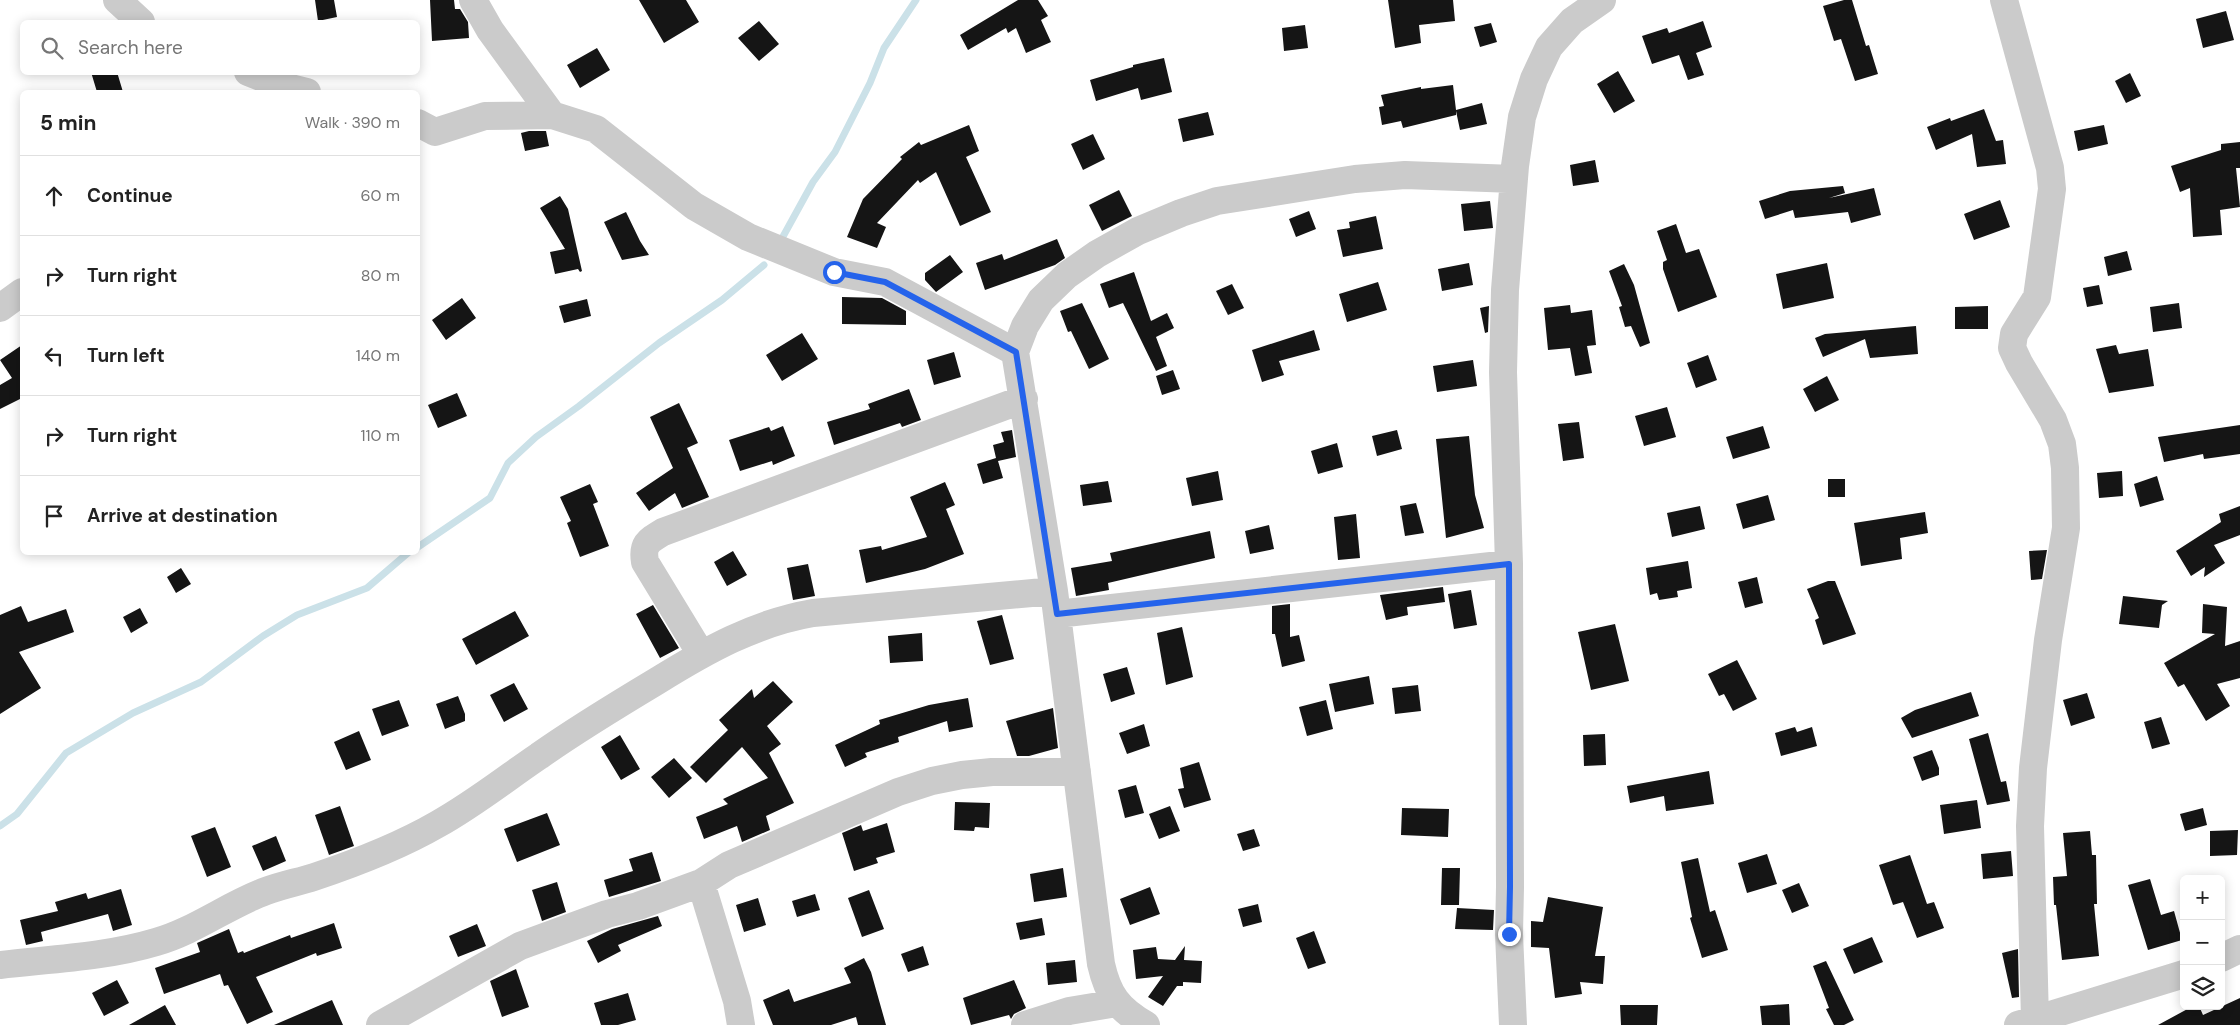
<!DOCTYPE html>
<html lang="en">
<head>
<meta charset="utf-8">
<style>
  body { margin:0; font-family:"DM Sans",sans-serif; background:#f6f6f6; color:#222 }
  .controls { position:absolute; right:15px; bottom:15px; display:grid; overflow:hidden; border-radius:8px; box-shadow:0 2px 12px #0003 }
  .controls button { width:45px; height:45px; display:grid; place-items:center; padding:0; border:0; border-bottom:1px solid #e0e0e0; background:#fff; color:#222; font:25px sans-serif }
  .stop { position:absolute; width:15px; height:15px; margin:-11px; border:4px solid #2563eb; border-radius:50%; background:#fff }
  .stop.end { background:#2563eb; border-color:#fff; box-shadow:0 1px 5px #0008 }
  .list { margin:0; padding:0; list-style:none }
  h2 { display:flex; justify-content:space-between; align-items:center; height:65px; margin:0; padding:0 20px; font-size:21px }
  h2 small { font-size:16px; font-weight:400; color:#767676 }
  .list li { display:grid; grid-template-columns:32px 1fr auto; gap:15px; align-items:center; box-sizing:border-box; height:80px; padding:0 20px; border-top:1px solid #e0e0e0 }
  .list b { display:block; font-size:19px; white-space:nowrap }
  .list em { font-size:16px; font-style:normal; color:#767676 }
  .icon { flex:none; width:28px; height:28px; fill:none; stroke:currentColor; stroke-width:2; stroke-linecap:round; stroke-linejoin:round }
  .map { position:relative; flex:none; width:2240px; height:1025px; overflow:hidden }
  .search { position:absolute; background:#fff; box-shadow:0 2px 12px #0003; left:20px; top:20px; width:400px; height:55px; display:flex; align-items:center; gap:12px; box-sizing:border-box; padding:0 18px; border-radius:8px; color:#767676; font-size:19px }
  .panel { position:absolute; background:#fff; box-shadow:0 2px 12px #0003; left:20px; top:90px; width:400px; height:465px; border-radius:8px }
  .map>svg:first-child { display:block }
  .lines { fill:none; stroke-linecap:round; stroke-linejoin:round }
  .stream { stroke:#cbe1e8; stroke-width:7 }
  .building { fill:#151515 }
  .minor { stroke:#cbcbcb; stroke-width:28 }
  .route { stroke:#2563eb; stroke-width:6 }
</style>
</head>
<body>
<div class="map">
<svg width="2240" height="1025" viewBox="0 0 2240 1025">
  <rect width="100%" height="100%" fill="#fff"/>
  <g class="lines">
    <path class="stream" d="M 780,242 L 813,182 L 835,152 L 870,83 L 884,48 L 916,0
      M 418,547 L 490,498 L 508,463 L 536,437 L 579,406 L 659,343 L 722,300 L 764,265
      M 0,826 L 17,814 L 66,753 L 133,713 L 201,682 L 263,636 L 297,615 L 367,588 L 409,552"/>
  </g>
  <path class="building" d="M 315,0 L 334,0 L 337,17 L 318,21 Z
    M 430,0 L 454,0 L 455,9 L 460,9 L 468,22 L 469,38 L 432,41 Z
    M 639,0 L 686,0 L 699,22 L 664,43 Z
    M 1018,0 L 1038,0 L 1048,16 L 1041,20 L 1051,42 L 1026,53 L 1016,28 L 1008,33 L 1006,28 L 968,50 L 960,35 Z
    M 1388,0 L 1453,0 L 1455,21 L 1419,25 L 1421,43 L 1395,48 Z
    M 1844,0 L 1852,0 L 1866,46 L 1869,45 L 1878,74 L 1855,81 L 1841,39 L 1834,41 L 1823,6 Z
    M 2226,11 L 2234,40 L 2203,48 L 2196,19 Z
    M 759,21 L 779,44 L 759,61 L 738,38 Z
    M 1703,21 L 1712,47 L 1696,53 L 1704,75 L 1688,80 L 1679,55 L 1652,64 L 1642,36 L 1667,28 L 1669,33 Z
    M 1491,23 L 1497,42 L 1480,47 L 1474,27 Z
    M 1305,25 L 1308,48 L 1284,51 L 1282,28 Z
    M 597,48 L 610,70 L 580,88 L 567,65 Z
    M 1164,58 L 1172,92 L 1141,100 L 1138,88 L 1096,101 L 1090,80 L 1133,67 L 1133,65 Z
    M 1618,71 L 1635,101 L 1614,113 L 1597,84 Z
    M 91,72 L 117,72 L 123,92 L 97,92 Z
    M 2130,73 L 2141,96 L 2126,103 L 2115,81 Z
    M 1453,85 L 1456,110 L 1482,103 L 1487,124 L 1460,130 L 1456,111 L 1456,115 L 1403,128 L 1401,121 L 1382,125 L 1379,107 L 1384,106 L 1381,95 L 1421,87 L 1421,89 Z
    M 1984,109 L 1996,141 L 2003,140 L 2006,164 L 1977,167 L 1972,134 L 1936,150 L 1927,127 L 1950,118 L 1951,121 Z
    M 1208,112 L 1214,135 L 1183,142 L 1178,119 Z
    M 969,125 L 979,151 L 966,157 L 991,212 L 960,226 L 936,172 L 920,183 L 918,180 L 877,223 L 886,227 L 877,248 L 847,237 L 863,199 L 902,159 L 900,157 L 919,142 L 921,145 Z
    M 2104,125 L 2108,144 L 2078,151 L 2074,131 Z
    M 529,131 L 546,131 L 549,146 L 525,151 L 521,133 Z
    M 1093,134 L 1105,159 L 1083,170 L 1071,144 Z
    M 2240,142 L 2240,168 L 2236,168 L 2240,207 L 2220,210 L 2222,235 L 2193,237 L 2190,188 L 2180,192 L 2171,166 L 2221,150 L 2221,144 Z
    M 1595,160 L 1599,182 L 1573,186 L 1570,165 Z
    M 1843,186 L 1845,193 L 1829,198 L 1874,188 L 1881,215 L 1851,223 L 1848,212 L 1795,218 L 1793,210 L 1765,219 L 1759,201 L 1790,191 Z
    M 1119,190 L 1132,216 L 1102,231 L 1089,205 Z
    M 560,196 L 568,209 L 582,271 L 580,272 L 578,269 L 555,274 L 550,252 L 565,249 L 540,208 Z
    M 2000,200 L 2010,227 L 1974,240 L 1964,214 Z
    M 1490,201 L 1493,228 L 1464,231 L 1461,204 Z
    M 1309,211 L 1316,229 L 1296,237 L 1289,219 Z
    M 626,212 L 640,241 L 649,255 L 622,260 L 604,222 Z
    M 1376,216 L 1383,249 L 1343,257 L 1337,230 L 1350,228 L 1349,222 Z
    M 1676,224 L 1686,253 L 1699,249 L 1717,297 L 1678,312 L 1663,269 L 1663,262 L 1667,260 L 1657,231 Z
    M 1057,239 L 1065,258 L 1055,265 L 985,290 L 976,263 L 1002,254 L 1004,260 Z
    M 2127,251 L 2132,270 L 2108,276 L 2104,257 Z
    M 950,255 L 963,272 L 936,292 L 925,280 L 925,273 Z
    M 1469,263 L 1473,285 L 1442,291 L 1438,269 Z
    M 1827,263 L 1834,298 L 1783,309 L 1776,274 Z
    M 1624,264 L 1634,285 L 1650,343 L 1640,347 L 1631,326 L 1625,327 L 1619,307 L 1622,306 L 1609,271 Z
    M 1134,272 L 1151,321 L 1167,313 L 1174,328 L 1156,337 L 1167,366 L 1156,371 L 1123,303 L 1109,308 L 1100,284 Z
    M 1378,282 L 1387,310 L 1347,322 L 1339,294 Z
    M 1232,284 L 1244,308 L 1228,315 L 1216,291 Z
    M 2099,285 L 2103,304 L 2087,307 L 2083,288 Z
    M 842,297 L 882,298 L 906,311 L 906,325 L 842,324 Z
    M 462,298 L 476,318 L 446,340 L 432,320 Z
    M 587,299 L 591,316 L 564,323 L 559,306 Z
    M 1082,303 L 1109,359 L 1089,369 L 1071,331 L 1068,332 L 1060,311 Z
    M 2179,303 L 2182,328 L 2153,332 L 2150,307 Z
    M 1570,305 L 1571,313 L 1592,310 L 1596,345 L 1587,346 L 1592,373 L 1575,376 L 1570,348 L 1548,350 L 1544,308 Z
    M 1489,306 L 1488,332 L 1485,333 L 1480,308 Z
    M 1988,306 L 1988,329 L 1955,329 L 1955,307 Z
    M 1916,326 L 1918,354 L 1870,358 L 1865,339 L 1823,357 L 1815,338 L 1825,334 Z
    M 1314,330 L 1320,350 L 1279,361 L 1284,375 L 1262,382 L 1252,350 Z
    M 802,333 L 818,359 L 782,381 L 766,355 Z
    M 22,345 L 22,398 L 0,409 L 0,385 L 12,378 L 0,360 Z
    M 2116,345 L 2119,354 L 2148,349 L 2154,386 L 2109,393 L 2096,349 Z
    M 954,352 L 961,377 L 934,385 L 927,360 Z
    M 1708,355 L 1717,380 L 1696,388 L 1687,363 Z
    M 1473,360 L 1477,386 L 1437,392 L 1433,366 Z
    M 1173,370 L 1180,389 L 1162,395 L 1156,376 Z
    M 1827,376 L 1839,400 L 1815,412 L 1803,389 Z
    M 909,389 L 921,420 L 902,427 L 900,423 L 834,445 L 827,422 L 870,409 L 868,404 Z
    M 457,393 L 467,416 L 438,428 L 428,405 Z
    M 679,403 L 698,443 L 687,448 L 709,497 L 682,508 L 675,493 L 649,511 L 636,493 L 673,468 L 650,417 Z
    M 1667,407 L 1676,437 L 1644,446 L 1635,416 Z
    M 1579,422 L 1584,458 L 1563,461 L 1558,424 Z
    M 2240,425 L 2240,454 L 2204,459 L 2203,454 L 2164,462 L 2158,437 Z
    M 783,426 L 795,456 L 773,465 L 772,461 L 740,471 L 729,440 L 769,427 L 771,431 Z
    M 1763,426 L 1770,448 L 1733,459 L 1726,437 Z
    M 1012,430 L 1016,457 L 998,461 L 1003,478 L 983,484 L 977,464 L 996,458 L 993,445 L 1004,442 L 1001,432 Z
    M 1397,430 L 1402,449 L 1377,456 L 1372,436 Z
    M 1469,436 L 1475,495 L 1484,528 L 1446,538 L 1436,439 Z
    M 1337,443 L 1343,467 L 1318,474 L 1311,451 Z
    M 1218,471 L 1223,500 L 1192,506 L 1186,478 Z
    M 2122,471 L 2123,496 L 2099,498 L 2097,473 Z
    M 2157,476 L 2164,500 L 2140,507 L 2134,484 Z
    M 1828,479 L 1845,479 L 1845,497 L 1828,497 Z
    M 1108,481 L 1112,502 L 1083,506 L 1080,485 Z
    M 945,482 L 955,505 L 946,509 L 964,554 L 925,569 L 866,583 L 859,550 L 881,546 L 882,550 L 927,537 L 910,497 Z
    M 590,484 L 598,502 L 593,504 L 609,546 L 580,557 L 567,523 L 571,521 L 560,497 Z
    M 1768,495 L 1775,520 L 1743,529 L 1736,504 Z
    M 1416,503 L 1424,533 L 1405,536 L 1400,506 Z
    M 1700,506 L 1705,529 L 1672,537 L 1667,513 Z
    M 2240,506 L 2240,535 L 2214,545 L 2225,563 L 2204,577 L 2205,567 L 2191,576 L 2176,551 L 2221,522 L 2219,514 Z
    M 1925,512 L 1928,533 L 1900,538 L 1902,559 L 1861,566 L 1854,523 Z
    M 1356,514 L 1360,558 L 1338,560 L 1334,517 Z
    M 1269,525 L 1274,549 L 1250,554 L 1245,531 Z
    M 1210,531 L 1215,558 L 1108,583 L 1109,590 L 1076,596 L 1071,568 L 1112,561 L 1110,553 Z
    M 2047,550 L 2042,579 L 2031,580 L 2029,551 Z
    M 733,551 L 747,575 L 727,586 L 714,562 Z
    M 1688,561 L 1692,588 L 1677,591 L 1678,597 L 1659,600 L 1657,593 L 1650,595 L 1646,568 Z
    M 808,564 L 815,596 L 793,600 L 787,568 Z
    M 181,568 L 191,584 L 176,593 L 167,577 Z
    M 1757,577 L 1763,603 L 1745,608 L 1738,582 Z
    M 1828,581 L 1835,581 L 1856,634 L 1823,645 L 1815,620 L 1819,618 L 1807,589 Z
    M 1443,587 L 1445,602 L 1407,607 L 1408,615 L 1386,620 L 1380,595 Z
    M 1471,590 L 1477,625 L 1454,629 L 1448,594 Z
    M 2123,596 L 2168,601 L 2162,605 L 2159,628 L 2119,624 Z
    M 1290,604 L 1290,637 L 1299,635 L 1305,661 L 1282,667 L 1275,634 L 1272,634 L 1272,606 Z
    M 2203,604 L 2227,607 L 2225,646 L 2240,641 L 2240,678 L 2217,684 L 2230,706 L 2206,721 L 2184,684 L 2178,687 L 2164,663 L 2215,634 L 2202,633 Z
    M 653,605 L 679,648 L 660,658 L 636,614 Z
    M 21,606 L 28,622 L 66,609 L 74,632 L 19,652 L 41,688 L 0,714 L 0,615 Z
    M 140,608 L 148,623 L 131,633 L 123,617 Z
    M 515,611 L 529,636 L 476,665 L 462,639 Z
    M 1002,615 L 1014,659 L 990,665 L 977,621 Z
    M 1615,624 L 1629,681 L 1591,690 L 1578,632 Z
    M 1182,627 L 1193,677 L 1166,685 L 1157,633 Z
    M 922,633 L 923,661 L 890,663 L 888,636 Z
    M 1737,660 L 1757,699 L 1733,711 L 1724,694 L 1719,696 L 1708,674 Z
    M 1127,667 L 1135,694 L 1111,702 L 1103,674 Z
    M 1369,676 L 1374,704 L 1335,712 L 1329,684 Z
    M 773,681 L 793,702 L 767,726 L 781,744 L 769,753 L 794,803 L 766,816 L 770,830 L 742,842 L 737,826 L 704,839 L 696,817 L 728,804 L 723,799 L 768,778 L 742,747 L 706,783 L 690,767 L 728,730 L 719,720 L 752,689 L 754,698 Z
    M 514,683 L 528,709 L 504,722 L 490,695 Z
    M 1418,685 L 1421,711 L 1395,714 L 1392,688 Z
    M 1971,692 L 1979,716 L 1912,738 L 1901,718 L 1915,710 Z
    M 2087,693 L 2095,718 L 2071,726 L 2063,700 Z
    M 458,696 L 465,714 L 465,721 L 445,729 L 436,704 Z
    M 968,698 L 973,727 L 949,732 L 947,721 L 898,737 L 899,742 L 865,753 L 867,757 L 845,767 L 835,745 L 880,724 L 879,720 L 929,705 Z
    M 399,700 L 409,726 L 382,736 L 372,709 Z
    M 1326,700 L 1333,729 L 1307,736 L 1299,707 Z
    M 1053,708 L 1058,748 L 1029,756 L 1017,756 L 1006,721 Z
    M 2161,717 L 2170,744 L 2152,749 L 2144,722 Z
    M 1144,724 L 1150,746 L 1127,754 L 1119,733 Z
    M 1795,727 L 1797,732 L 1812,727 L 1817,746 L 1781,756 L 1775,733 Z
    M 359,731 L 371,760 L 346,770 L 334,742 Z
    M 1988,733 L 2001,782 L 2006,781 L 2010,801 L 1987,805 L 1969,739 Z
    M 1605,734 L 1606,765 L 1584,766 L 1583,735 Z
    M 620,735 L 640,769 L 621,780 L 601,747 Z
    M 1932,750 L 1939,768 L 1939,775 L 1922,781 L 1913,757 Z
    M 674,758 L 692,778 L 669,798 L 651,777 Z
    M 1199,762 L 1211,800 L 1184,808 L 1178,789 L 1184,788 L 1180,768 Z
    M 1709,771 L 1714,804 L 1666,811 L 1664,796 L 1630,803 L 1627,786 Z
    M 1136,785 L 1144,813 L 1125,818 L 1118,790 Z
    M 1977,800 L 1981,828 L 1944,834 L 1940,805 Z
    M 955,802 L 990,803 L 989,828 L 975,827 L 974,831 L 954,830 Z
    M 340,806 L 354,846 L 329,855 L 315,815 Z
    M 1170,806 L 1180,831 L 1159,839 L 1149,814 Z
    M 1402,808 L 1449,809 L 1448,837 L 1401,835 Z
    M 2203,808 L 2207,825 L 2185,831 L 2180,814 Z
    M 547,813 L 560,845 L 517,862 L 504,829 Z
    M 887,823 L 895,852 L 876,858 L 878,863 L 854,871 L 842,833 L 861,825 L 863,831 Z
    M 215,827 L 231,867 L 207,877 L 191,836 Z
    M 1254,829 L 1260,846 L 1243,851 L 1237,834 Z
    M 2238,830 L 2237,855 L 2210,856 L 2210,831 Z
    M 2090,831 L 2092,855 L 2096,855 L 2097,904 L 2094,904 L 2099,956 L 2062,960 L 2056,905 L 2054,905 L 2053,877 L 2067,876 L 2063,833 Z
    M 276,836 L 286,861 L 263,871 L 252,846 Z
    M 2011,851 L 2013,876 L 1983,879 L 1981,854 Z
    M 652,852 L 661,881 L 609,897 L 604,880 L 633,871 L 629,859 Z
    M 1767,854 L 1777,884 L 1747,893 L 1738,863 Z
    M 1910,855 L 1927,904 L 1934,902 L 1944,928 L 1917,938 L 1903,902 L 1893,905 L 1879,865 Z
    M 1698,858 L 1710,912 L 1715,910 L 1728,950 L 1702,958 L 1690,918 L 1692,917 L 1681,862 Z
    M 1063,868 L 1067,897 L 1034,902 L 1030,874 Z
    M 1442,868 L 1460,868 L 1459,905 L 1441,905 Z
    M 2150,879 L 2161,915 L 2174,911 L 2182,940 L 2148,950 L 2128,885 Z
    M 557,882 L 566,912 L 542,921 L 532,890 Z
    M 1799,883 L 1809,906 L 1792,913 L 1782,890 Z
    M 1150,887 L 1160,914 L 1130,925 L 1120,899 Z
    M 121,889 L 132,925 L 113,931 L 108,914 L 41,932 L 43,941 L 26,945 L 20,920 L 58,911 L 55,902 L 86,893 L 88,899 Z
    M 869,890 L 884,929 L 862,937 L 848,898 Z
    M 815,894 L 820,910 L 797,917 L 792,901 Z
    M 1548,897 L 1603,907 L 1595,956 L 1605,956 L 1603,984 L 1580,982 L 1582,994 L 1555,998 L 1549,948 L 1531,947 L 1531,921 L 1543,922 Z
    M 758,898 L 766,925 L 744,932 L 736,905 Z
    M 1258,904 L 1262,922 L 1243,927 L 1238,909 Z
    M 1457,908 L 1494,910 L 1493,930 L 1455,929 Z
    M 658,916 L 662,926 L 618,945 L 621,951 L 598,963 L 587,941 L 612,929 Z
    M 1042,918 L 1045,935 L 1020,940 L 1016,923 Z
    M 334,923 L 342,948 L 317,956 L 316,953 L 256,977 L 273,1012 L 247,1024 L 228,985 L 224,986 L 220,974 L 164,994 L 155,968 L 200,952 L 197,943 L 229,929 L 238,953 L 243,951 L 244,953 L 290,935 L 291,938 Z
    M 477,924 L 486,946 L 458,957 L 449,936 Z
    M 1314,931 L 1326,963 L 1308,969 L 1296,938 Z
    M 1872,937 L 1883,962 L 1854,974 L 1843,949 Z
    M 923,946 L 929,965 L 908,972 L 901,954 Z
    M 1185,946 L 1184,960 L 1202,961 L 1201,983 L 1183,982 L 1183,986 L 1177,986 L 1163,1006 L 1148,997 L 1163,976 L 1136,979 L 1133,950 L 1156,947 L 1158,959 L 1175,960 Z
    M 2018,949 L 2019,997 L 2012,998 L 2002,953 Z
    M 864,958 L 871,972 L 886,1025 L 858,1025 L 856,1017 L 831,1025 L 773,1025 L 763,1000 L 789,989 L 794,1002 L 851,983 L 844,968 Z
    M 1075,960 L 1077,982 L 1048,985 L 1046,963 Z
    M 1826,961 L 1854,1020 L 1844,1025 L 1834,1025 L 1826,1009 L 1829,1008 L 1813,966 Z
    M 516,969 L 529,1007 L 502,1017 L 490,981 Z
    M 117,980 L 129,1003 L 104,1016 L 92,993 Z
    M 1014,980 L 1026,1008 L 1014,1014 L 1011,1019 L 1009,1015 L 971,1025 L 963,998 Z
    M 628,993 L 636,1020 L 618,1025 L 601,1025 L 594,1003 Z
    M 2240,998 L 2240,1025 L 2158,1025 L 2193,1006 L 2199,1006 L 2203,1015 Z
    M 332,1000 L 343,1025 L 274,1025 Z
    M 1789,1004 L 1790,1025 L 1762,1025 L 1760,1006 Z
    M 165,1005 L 176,1025 L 129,1025 Z
    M 1620,1005 L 1658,1005 L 1657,1025 L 1621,1025 Z"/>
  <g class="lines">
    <path class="minor" d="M 117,0 L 141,22
      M 473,0 L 490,30 L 552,115 L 596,129 L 694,206 L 748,237 L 834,272 L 885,282 L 1015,352
      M 2004,0 L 2050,168 L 2052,189 L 2037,297 L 2014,334 L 2012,348 L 2019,363 L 2053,420 L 2062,444 L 2065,468 L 2066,528 L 2048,640 L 2033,768 L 2030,826 L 2035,1020
      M 248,72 L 283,86 L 307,92
      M 418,123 L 435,132 L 485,116 L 552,115
      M 0,308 L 22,292
      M 1057,614 L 1509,564
      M 701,654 L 645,562 C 642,544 648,541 663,532 L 1024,399
      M 701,883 L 737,1001 L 741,1025
      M 2221,958 L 2240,949
      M 0,965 C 52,959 106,957 156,942 C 195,931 228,905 266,891 C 282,885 298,882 314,877 C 356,863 400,846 438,824 C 474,804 505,779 539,756 C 577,729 617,705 657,681 C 707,650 755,623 813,613 L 1054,591
      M 380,1025 L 520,946 L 607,914 L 638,906 L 701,883 L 729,865 L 898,792 L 932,781 L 962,775 L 992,772 L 1077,772
      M 1025,1025 L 1069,1011 L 1117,1003
      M 1146,1025 C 1118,1009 1108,995 1101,964 L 1054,591 L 1015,352 L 1025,326 L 1041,300 L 1067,275 L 1097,254 L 1138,231 L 1181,213 L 1217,201 L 1355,179 L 1405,175 L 1514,179
      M 1513,1025 L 1509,934 L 1510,887 L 1509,564 L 1503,372 L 1505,290 L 1515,166 L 1522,117 L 1534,79 L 1549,47 L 1572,21 L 1602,0
      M 2018,1025 L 2184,974"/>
  </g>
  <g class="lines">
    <path class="route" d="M 834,272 L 885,282 L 1016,352 L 1057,614 L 1509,564 L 1510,887 L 1509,934"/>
  </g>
</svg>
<div class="controls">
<button>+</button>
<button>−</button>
<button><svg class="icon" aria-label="layers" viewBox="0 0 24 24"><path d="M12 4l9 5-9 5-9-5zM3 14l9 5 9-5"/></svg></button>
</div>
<div class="stop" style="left:834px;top:272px"></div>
<div class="stop end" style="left:1509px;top:934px"></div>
<div class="search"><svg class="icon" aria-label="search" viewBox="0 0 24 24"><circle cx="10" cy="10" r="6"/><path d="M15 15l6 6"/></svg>Search here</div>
<section class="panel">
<h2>5 min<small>Walk · 390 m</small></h2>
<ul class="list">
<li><svg class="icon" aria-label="ahead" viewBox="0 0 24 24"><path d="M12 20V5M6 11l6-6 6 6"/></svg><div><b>Continue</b></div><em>60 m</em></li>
<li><svg class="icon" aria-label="right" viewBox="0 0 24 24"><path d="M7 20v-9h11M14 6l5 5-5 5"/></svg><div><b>Turn right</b></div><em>80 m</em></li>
<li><svg class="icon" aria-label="left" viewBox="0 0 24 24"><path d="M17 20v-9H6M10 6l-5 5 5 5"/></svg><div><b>Turn left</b></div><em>140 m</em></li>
<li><svg class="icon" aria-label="right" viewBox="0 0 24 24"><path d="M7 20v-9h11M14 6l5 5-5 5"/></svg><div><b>Turn right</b></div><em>110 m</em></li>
<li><svg class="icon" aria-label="arrive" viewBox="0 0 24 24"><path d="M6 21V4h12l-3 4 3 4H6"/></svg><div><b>Arrive at destination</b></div></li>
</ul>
</section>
</div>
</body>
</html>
